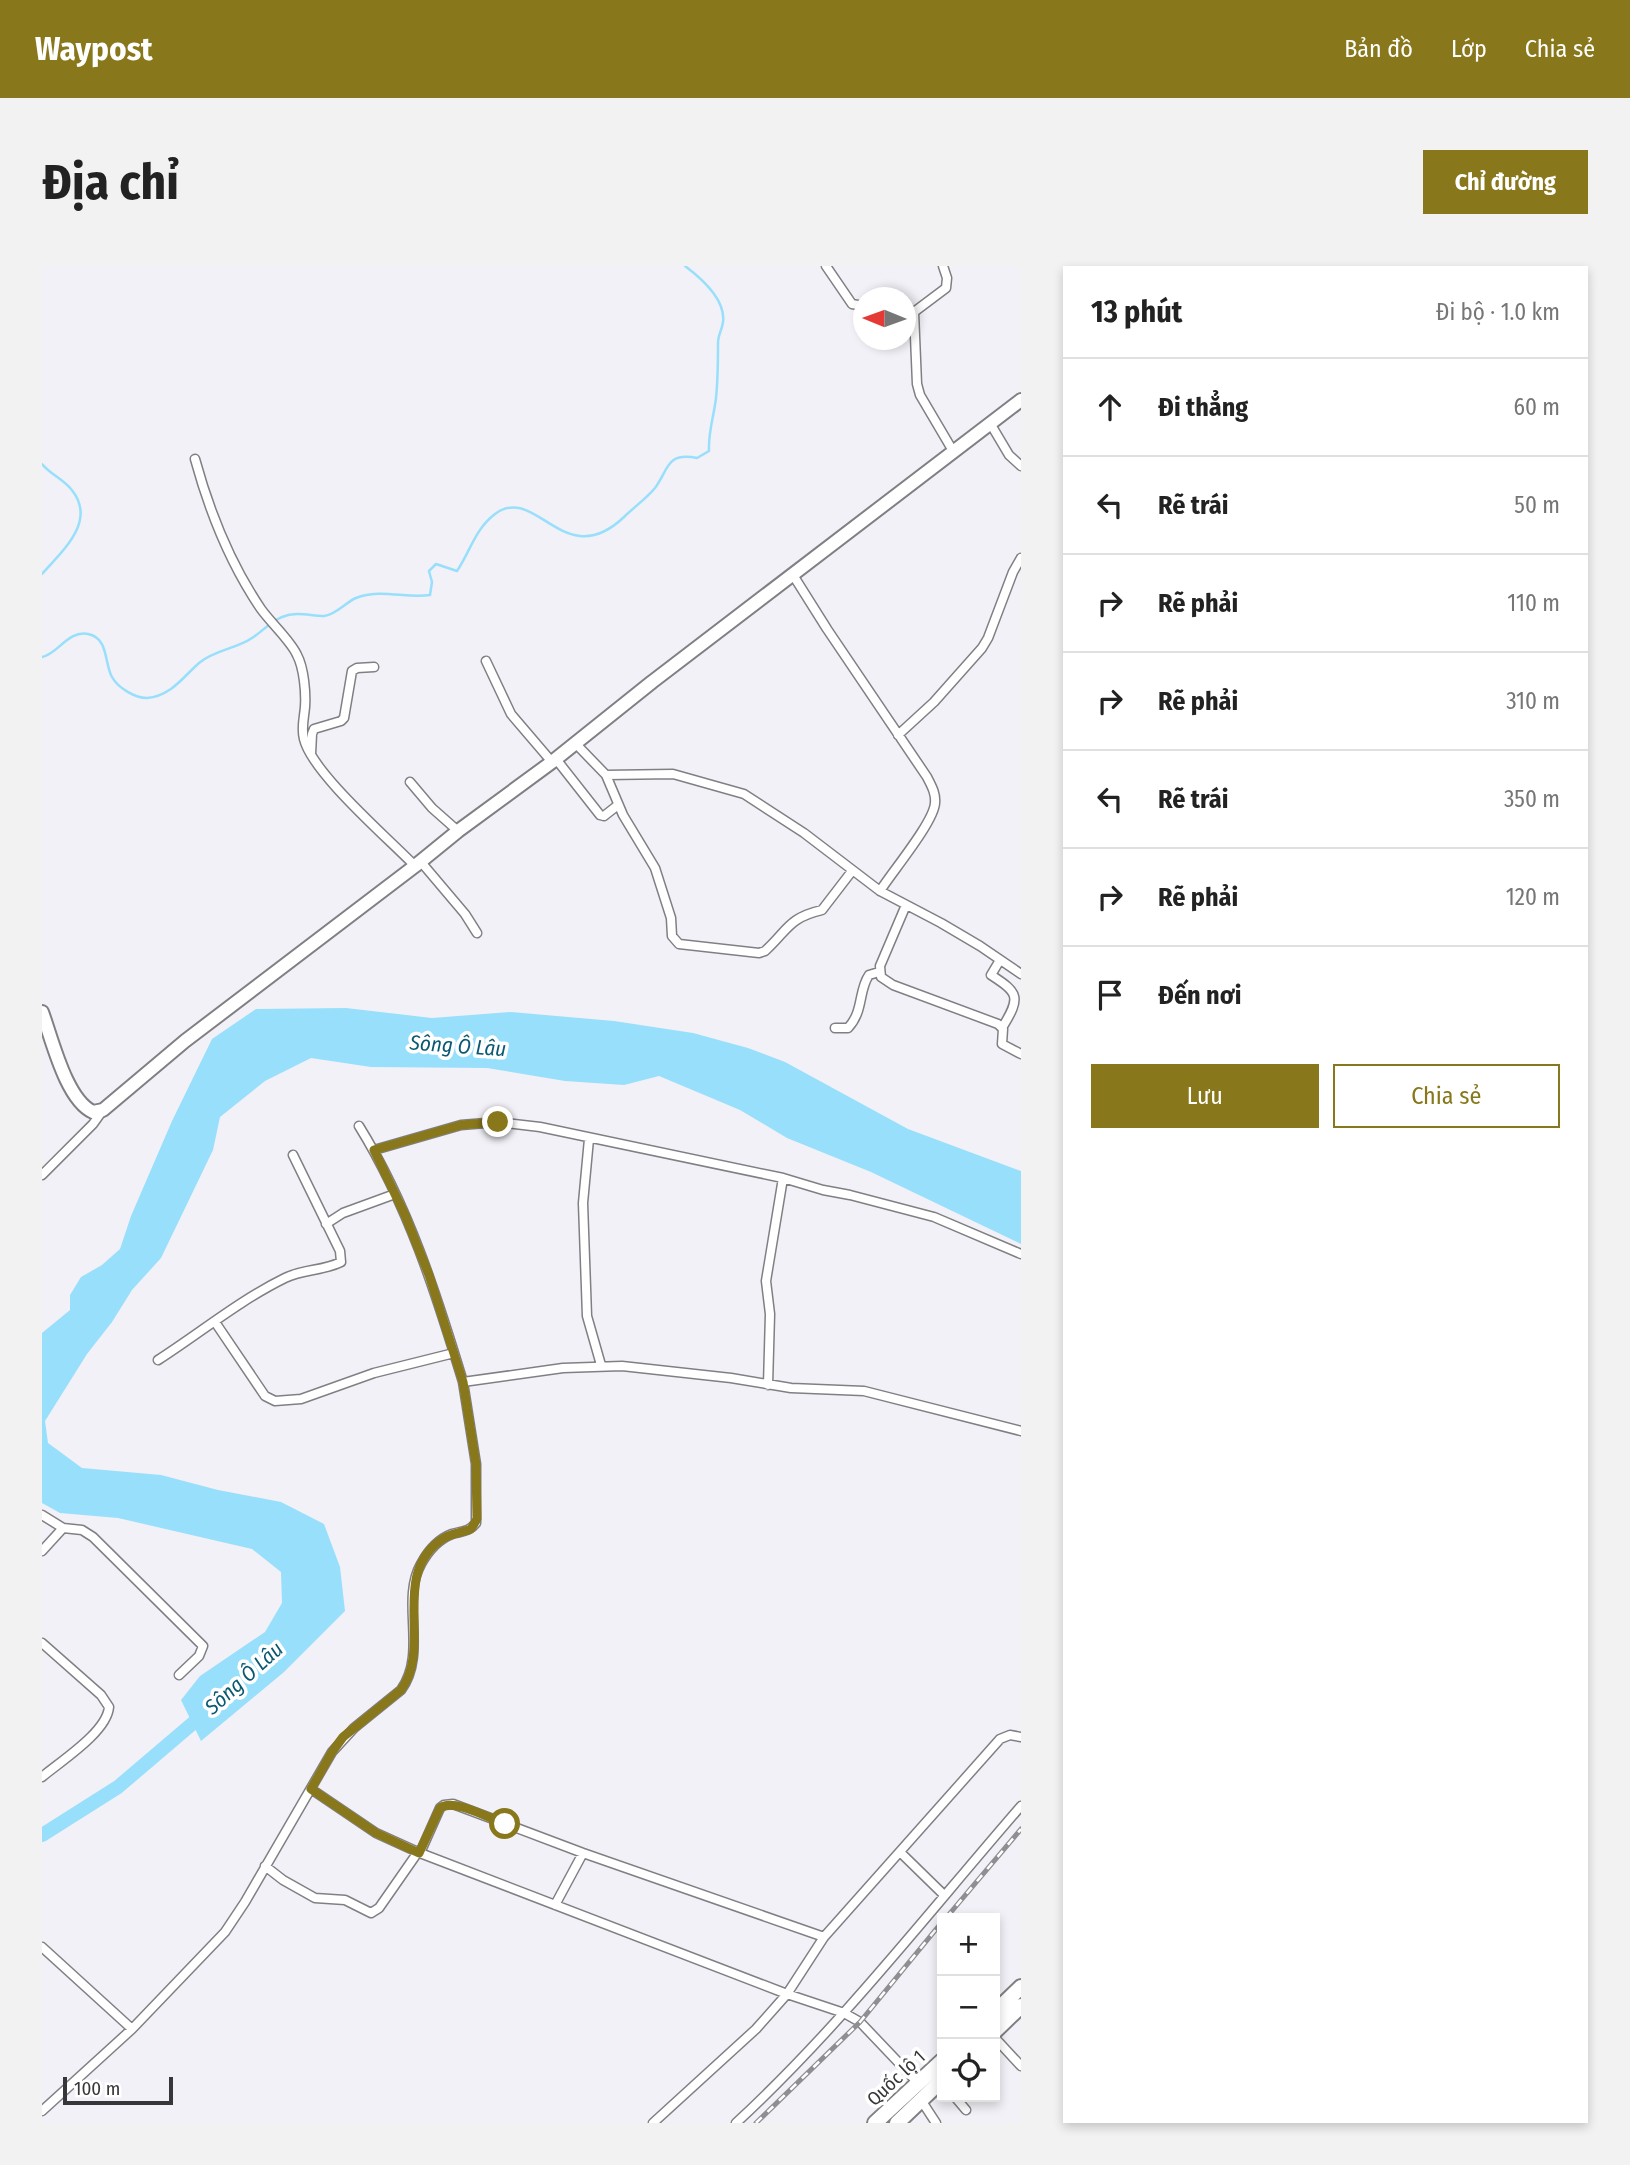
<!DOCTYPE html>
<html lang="vi">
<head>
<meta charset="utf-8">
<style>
  body { margin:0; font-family:"Fira Sans Condensed",sans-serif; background:#f2f2f2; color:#222 }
  .controls { position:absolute; right:21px; bottom:21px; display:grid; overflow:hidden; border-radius:0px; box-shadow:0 4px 10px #0003 }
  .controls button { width:63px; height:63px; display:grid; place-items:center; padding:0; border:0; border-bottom:2px solid #e0e0e0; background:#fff; color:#222; font:35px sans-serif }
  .compass { position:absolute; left:811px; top:21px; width:63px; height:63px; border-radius:50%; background:#fff; box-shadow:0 4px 10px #0003; rotate:271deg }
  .scale { position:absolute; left:21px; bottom:18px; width:110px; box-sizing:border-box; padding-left:7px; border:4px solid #373638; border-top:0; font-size:19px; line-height:24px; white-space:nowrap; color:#373638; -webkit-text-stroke:5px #fff; paint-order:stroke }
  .stop { position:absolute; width:21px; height:21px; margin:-16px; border:5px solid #88771b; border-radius:50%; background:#fff }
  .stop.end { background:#88771b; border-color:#fff; box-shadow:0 2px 7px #0008 }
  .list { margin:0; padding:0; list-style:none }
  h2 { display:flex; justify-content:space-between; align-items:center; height:91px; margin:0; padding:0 28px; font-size:30px }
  h2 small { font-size:23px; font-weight:400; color:#767676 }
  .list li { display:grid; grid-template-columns:46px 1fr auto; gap:21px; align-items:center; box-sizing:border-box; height:98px; padding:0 28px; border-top:2px solid #e0e0e0 }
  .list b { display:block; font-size:26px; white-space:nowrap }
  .list em { font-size:23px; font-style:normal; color:#767676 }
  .actions { display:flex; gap:14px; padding:21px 28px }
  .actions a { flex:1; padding:16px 0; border:2px solid #88771b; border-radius:0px; text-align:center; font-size:24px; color:#88771b }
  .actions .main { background:#88771b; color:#fff }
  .icon { flex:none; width:38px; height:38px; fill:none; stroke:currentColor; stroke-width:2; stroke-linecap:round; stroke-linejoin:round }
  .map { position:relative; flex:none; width:979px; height:1857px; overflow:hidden; border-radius:0px }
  header { display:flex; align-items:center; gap:42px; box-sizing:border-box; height:98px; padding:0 35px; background:#88771b; color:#fff }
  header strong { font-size:33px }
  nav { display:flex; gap:38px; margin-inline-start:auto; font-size:24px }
  .intro { display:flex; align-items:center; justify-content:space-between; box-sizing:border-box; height:168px; padding:0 42px }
  h1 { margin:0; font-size:49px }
  .button { padding:18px 32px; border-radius:0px; background:#88771b; color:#fff; font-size:24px; font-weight:700 }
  main { display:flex; gap:42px; padding:0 42px }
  aside { flex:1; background:#fff; border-radius:0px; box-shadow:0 4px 10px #0003 }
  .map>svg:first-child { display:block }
  .water { fill:#98dffc }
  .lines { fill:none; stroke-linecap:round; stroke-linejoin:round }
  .stream { stroke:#98dffc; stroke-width:2.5 }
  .river { stroke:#98dffc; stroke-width:14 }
  .street-casing { stroke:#808084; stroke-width:11 }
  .secondary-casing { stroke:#808084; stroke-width:16 }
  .highway-casing { stroke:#808084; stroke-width:18 }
  .street { stroke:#fff; stroke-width:8 }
  .secondary { stroke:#fff; stroke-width:12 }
  .highway { stroke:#fff; stroke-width:14 }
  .rail-casing { stroke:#8f8e92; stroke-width:5 }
  .rail { stroke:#fff; stroke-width:2.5; stroke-dasharray:8; stroke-linecap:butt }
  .route { stroke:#88771b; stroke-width:9 }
  .labels { text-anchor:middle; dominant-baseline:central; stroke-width:7; stroke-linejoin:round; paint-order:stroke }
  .street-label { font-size:19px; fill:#373638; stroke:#fff }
  .water-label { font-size:21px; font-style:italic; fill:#0a5972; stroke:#fff }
</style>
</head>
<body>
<header>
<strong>Waypost</strong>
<nav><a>Bản đồ</a><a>Lớp</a><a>Chia sẻ</a></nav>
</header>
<div class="intro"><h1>Địa chỉ</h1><a class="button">Chỉ đường</a></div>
<main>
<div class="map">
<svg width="979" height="1857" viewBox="0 0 979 1857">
  <rect width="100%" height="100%" fill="#f2f1f7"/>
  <path class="water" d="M 304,742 L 390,752 L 469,746 L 572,755 L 651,767 L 706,782 L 743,796 L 866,863 L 979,905 L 979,978 L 829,906 L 745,872 L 698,844 L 617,810 L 582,819 L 523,815 L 445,802 L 329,801 L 269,792 L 223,815 L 178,851 L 171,884 L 119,992 L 90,1024 L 70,1056 L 45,1088 L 3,1155 L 6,1177 L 40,1202 L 119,1209 L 176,1224 L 239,1236 L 282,1258 L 298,1301 L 303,1345 L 242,1406 L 159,1475 L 139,1434 L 158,1410 L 223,1366 L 240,1337 L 239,1306 L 210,1283 L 76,1252 L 18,1247 L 0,1237 L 0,1067 L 28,1044 L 28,1029 L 39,1011 L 60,999 L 78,983 L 89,950 L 130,855 L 170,773 L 214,743 Z"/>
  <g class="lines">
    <path class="stream" d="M 0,198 C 8,208 21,213 29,223 C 56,255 20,285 0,308
      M 0,391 C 16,388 26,364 46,368 C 67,372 62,397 70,411 C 76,422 93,432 105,432 C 129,430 141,411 157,397 C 172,384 194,383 210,372 C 221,365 228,356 240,351 C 255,345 268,350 282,350 C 294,349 304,336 314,332 C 339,322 364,333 388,329 L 390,316 L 387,305 L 394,298 L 415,305 C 428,286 433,263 453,248 C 494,217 522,308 582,251 C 592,241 604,233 613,222 C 627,203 624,186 655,192 L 667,185 C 666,166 672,150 674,132 C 676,113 676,96 676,77 C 676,69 680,64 681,56 C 684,33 659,12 643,0"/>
    <path class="river" d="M 0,1569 L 76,1521 L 164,1446"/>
    <g class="street-casing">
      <path id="street" d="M 784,0 L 810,38 L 822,40
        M 901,0 L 905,12 L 904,22 L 872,46 L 875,118 L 878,129 L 911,185
        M 948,157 L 967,189 L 979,200
        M 153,193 C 167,244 189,299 219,343 C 229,357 249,375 255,389 C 262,402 264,427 263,441 C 262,453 259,462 262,473 C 270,507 347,573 373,600
        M 751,309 L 785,363 L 885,511 C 889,519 894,527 893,537 C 892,556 850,606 838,625
        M 444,395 L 469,448 L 510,496
        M 856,469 L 892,436 L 940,382 L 946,372 L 971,306 L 979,292
        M 534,478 L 564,509 L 631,508 L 702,528 L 762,567 L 838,625 L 899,657 L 938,680 L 979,708
        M 269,488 L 270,468 L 272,463 L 299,455 L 302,452 L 310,405 L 315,402 L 332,401
        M 514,493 L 558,549 L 562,550 L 576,539
        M 564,509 L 581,549 L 613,602 L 629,652 L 630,670 L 637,678 L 717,687 L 723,685 C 746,664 746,652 780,644 L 810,605
        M 368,516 L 390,542 L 416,565
        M 379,596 L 423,648 L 435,667
        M 864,639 L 838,700 L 839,711 L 851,719 L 956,758 L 961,763 L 960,778 L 979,788
        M 958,694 L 949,709 C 977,727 979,731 960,762
        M 793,762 L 806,762 C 822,745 816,725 827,709 L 837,706
        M 317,860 C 366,939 394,1027 421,1116
        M 547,873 L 541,937 L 545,1050 L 559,1099
        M 332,884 L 419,859 L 456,856 L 498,861 L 741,912 L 781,924 L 808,929 L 892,951 L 979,988
        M 0,909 L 51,858 L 61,844
        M 284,958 L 301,947 L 353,928
        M 173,1056 L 223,1130 L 233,1135 L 259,1133 L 332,1107 L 412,1087
        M 116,1094 C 158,1067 198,1034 243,1012 C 261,1003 281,1005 299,996 L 298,985 L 251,889
        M 726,1119 L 728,1048 L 724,1015 L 741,912
        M 0,1249 L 21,1262
        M 0,1285 L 21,1262 L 40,1264 L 51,1271 L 161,1380 L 157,1390 L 137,1409
        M 0,1377 L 59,1429 L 67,1441 C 65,1466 19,1495 0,1511
        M 269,1523 L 334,1567 L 378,1587 L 745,1728 L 802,1747 L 818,1756 L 876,1817
        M 378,1587 L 398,1542 L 402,1539 L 411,1538 L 541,1587 L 782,1671
        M 859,1587 L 902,1629
        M 223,1600 L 241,1614 L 273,1632 L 303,1634 L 329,1647 L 337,1642 L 376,1586
        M 513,1639 L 541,1587
        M 0,1681 L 90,1763
        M 953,1772 L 979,1800
        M 913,1831 L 924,1844
        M 879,1834 L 894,1857
        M 0,1845 L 90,1763 L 183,1666 L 203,1636 L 290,1486 L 312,1462 L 359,1424 C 386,1387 358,1335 379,1298 C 386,1285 397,1273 410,1268 C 420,1265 427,1266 434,1257 L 434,1198 L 421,1116 L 521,1102 L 580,1100 L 689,1112 L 749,1122 L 822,1125 L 979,1165
        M 611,1857 L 714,1763 L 745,1728 L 782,1671 L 958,1473 L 968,1469 L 979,1471
        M 694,1857 C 798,1761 886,1647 979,1540"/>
    </g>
    <g class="secondary-casing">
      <path id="secondary" d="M 0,746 C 10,773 24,834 51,846 L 61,844 L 143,775 L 373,600 L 416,565 L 510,496 L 610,416 L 979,134"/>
    </g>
    <g class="highway-casing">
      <path id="highway" d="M 953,1746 L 979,1721
        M 953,1765 L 979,1740
        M 833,1857 L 900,1795
        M 855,1857 L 900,1814"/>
    </g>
    <use href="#street" class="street"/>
    <use href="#secondary" class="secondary"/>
    <use href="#highway" class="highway"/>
    <g class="rail-casing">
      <path id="rail" d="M 904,1652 L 979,1563
        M 714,1857 L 818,1756 L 900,1656"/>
    </g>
    <use href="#rail" class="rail"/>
  </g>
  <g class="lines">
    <path class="route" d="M 456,856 L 419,859 L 332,884 L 363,949 L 387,1009 L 421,1116 L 434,1198 L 435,1253 L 429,1263 C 419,1267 408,1267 399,1274 C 348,1310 391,1381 359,1424 L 301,1471 L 290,1486 L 269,1523 L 334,1567 L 377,1587 L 398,1542 C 411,1532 447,1552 463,1558"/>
  </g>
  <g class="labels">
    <g class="street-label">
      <text transform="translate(854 1812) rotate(-43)">Quốc lộ 1</text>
    </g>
    <g class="water-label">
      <text transform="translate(416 780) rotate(4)">Sông Ô Lâu</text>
      <text transform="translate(202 1412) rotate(-42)">Sông Ô Lâu</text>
    </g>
  </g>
</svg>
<div class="controls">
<button>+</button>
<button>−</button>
<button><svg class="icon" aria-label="locate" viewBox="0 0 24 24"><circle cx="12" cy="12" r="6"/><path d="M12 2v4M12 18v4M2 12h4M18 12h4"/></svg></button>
</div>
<svg class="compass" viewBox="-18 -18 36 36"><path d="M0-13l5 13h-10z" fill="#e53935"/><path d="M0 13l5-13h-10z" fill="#767676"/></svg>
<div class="scale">100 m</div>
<div class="stop" style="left:463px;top:1558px"></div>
<div class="stop end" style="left:456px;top:856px"></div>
</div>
<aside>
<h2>13 phút<small>Đi bộ · 1.0 km</small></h2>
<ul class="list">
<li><svg class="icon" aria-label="ahead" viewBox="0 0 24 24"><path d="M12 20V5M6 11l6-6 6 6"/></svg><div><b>Đi thẳng</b></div><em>60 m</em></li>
<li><svg class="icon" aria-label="left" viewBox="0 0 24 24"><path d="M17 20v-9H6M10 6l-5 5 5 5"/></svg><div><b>Rẽ trái</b></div><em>50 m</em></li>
<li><svg class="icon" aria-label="right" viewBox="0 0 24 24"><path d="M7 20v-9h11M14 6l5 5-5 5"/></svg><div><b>Rẽ phải</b></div><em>110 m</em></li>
<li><svg class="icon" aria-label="right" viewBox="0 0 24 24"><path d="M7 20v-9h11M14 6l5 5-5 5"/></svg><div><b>Rẽ phải</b></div><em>310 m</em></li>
<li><svg class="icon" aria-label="left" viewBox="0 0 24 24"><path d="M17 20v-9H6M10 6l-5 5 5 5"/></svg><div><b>Rẽ trái</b></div><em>350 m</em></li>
<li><svg class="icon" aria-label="right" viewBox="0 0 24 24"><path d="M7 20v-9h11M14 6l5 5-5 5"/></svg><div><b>Rẽ phải</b></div><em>120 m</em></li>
<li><svg class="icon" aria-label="arrive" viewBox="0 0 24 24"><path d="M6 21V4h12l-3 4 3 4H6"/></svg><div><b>Đến nơi</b></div></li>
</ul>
<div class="actions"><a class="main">Lưu</a><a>Chia sẻ</a></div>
</aside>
</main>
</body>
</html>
